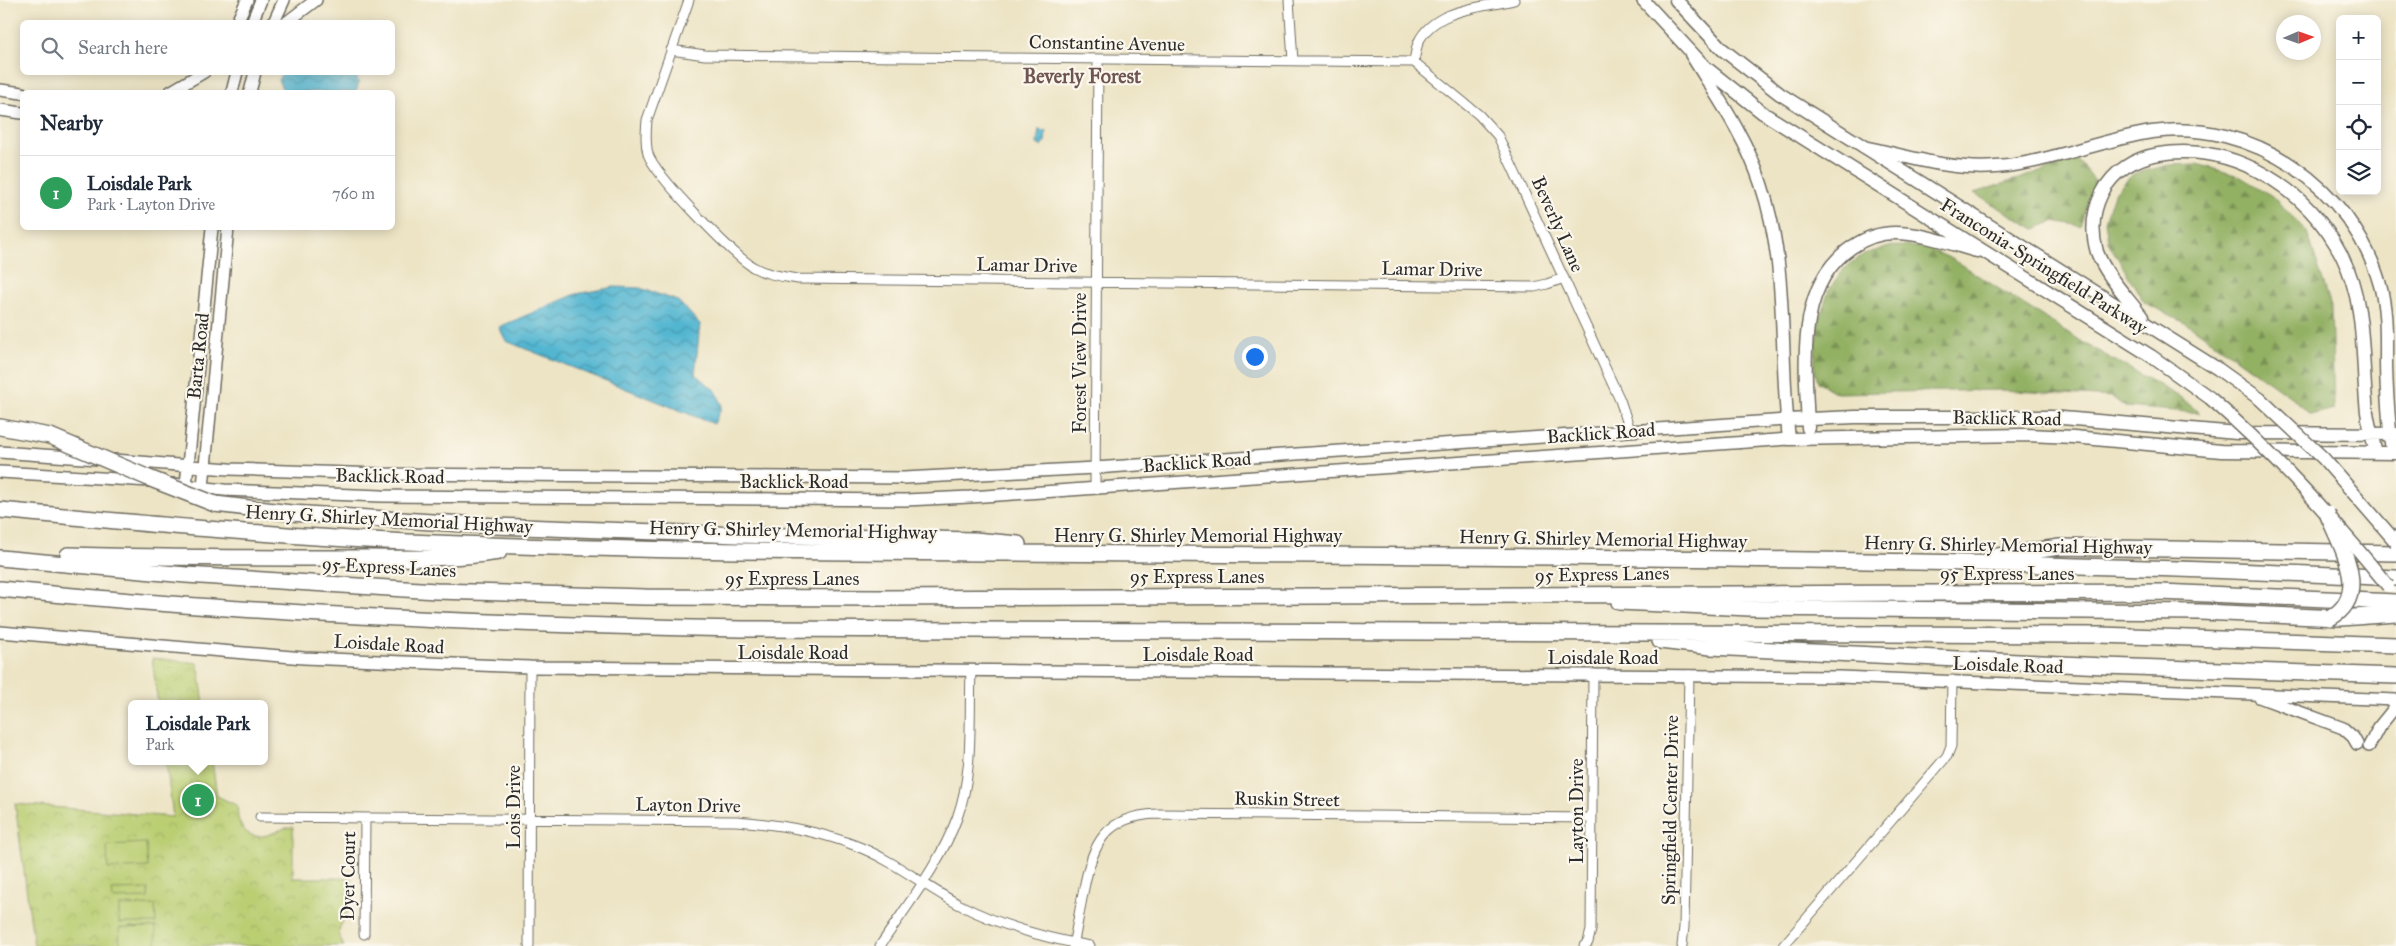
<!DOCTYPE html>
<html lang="en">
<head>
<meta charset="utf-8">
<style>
  body { margin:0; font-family:"IM FELL Great Primer",serif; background:#f2f2f3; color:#1f2937 }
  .controls { position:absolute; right:15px; top:15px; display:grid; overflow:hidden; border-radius:8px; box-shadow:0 2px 12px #0003 }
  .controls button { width:45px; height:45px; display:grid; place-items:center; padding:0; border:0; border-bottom:1px solid #e0e1e3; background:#fff; color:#1f2937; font:25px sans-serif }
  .compass { position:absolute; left:2276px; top:15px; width:45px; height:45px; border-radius:50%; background:#fff; box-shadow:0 2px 12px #0003; rotate:88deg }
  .you { position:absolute; left:1254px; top:356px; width:18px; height:18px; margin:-12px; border:4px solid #fff; border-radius:50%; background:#1a73e8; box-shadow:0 0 0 8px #1a73e833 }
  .badge { display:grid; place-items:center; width:32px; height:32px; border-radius:50%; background:#d1495b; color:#fff; font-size:16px; font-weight:700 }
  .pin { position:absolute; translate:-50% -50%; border:2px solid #fff; box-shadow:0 1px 5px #0006 }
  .popup { position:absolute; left:128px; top:700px; width:140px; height:65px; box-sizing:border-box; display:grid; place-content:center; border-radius:8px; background:#fff; filter:drop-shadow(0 1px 4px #0005); font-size:16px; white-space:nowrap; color:#747a83 }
  .popup b { font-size:19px; color:#1f2937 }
  .popup::after { content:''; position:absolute; left:50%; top:100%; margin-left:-10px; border:10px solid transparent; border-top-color:#fff }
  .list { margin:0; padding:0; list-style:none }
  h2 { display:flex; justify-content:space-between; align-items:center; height:65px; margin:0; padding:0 20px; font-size:21px }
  h2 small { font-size:16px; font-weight:400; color:#747a83 }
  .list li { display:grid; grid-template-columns:32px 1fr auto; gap:15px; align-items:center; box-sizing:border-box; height:75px; padding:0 20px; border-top:1px solid #e0e1e3 }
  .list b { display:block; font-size:19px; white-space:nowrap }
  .list p { margin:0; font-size:16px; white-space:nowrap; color:#747a83 }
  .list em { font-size:16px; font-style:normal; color:#747a83 }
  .icon { flex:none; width:28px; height:28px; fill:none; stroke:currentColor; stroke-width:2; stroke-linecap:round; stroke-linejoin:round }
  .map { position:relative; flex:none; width:2396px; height:946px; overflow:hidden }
  .search { position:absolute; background:#fff; box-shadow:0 2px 12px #0003; left:20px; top:20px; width:375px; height:55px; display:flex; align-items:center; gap:12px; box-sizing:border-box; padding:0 18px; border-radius:8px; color:#747a83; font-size:19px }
  .panel { position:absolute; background:#fff; box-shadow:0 2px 12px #0003; left:20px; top:90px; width:375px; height:140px; border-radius:8px }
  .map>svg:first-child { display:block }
  .forest { fill:url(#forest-firs); stroke:#5f6e48 }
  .park { fill:url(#park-crowns); stroke:#727c4e }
  .garden { fill:#bace72; stroke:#727c4e }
  .water { fill:url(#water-waves); stroke:#3e707e }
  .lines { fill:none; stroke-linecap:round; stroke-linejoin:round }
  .street-casing { stroke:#6f6c61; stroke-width:11 }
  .secondary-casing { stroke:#6f6c61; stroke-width:14 }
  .primary-casing { stroke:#6f6c61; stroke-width:15 }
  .highway-casing { stroke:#6f6c61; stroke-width:18 }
  .street { stroke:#fff; stroke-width:9 }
  .secondary { stroke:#fff; stroke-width:11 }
  .primary { stroke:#fff; stroke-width:12 }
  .highway { stroke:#fff; stroke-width:15 }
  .primary-bridge-casing { stroke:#6f6c61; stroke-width:15; stroke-linecap:butt }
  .highway-bridge-casing { stroke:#6f6c61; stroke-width:18; stroke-linecap:butt }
  .primary-bridge { stroke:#fff; stroke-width:12 }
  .highway-bridge { stroke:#fff; stroke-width:15 }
  .labels { text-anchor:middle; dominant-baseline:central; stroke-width:4.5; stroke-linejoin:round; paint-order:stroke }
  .street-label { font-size:19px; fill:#2b2b2b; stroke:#fbf7ec }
  .neighbourhood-label { font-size:20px; font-weight:bold; fill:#6e5554; stroke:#fbf7ec }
</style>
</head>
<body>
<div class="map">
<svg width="2396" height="946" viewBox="0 0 2396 946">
  <defs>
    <pattern id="forest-firs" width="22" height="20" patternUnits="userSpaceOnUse" patternTransform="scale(1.25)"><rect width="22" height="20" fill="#93b164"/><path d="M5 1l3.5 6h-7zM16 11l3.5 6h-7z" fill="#789053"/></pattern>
    <pattern id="park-crowns" width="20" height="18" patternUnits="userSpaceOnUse" patternTransform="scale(1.25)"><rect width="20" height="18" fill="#bace72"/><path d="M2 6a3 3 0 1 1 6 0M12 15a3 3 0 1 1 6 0" fill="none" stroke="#a0b163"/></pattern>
    <pattern id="water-waves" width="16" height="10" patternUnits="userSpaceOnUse" patternTransform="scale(1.25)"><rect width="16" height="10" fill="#52b6d1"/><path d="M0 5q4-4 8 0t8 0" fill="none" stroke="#4494aa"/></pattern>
  </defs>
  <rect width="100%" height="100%" fill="#fbf7ec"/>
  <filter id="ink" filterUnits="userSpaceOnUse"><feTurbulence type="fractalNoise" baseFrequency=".02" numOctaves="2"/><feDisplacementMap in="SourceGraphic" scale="10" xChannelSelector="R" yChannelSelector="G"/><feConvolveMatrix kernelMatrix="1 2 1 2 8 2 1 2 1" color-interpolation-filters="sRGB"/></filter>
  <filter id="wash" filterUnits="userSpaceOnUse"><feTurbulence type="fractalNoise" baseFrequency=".0096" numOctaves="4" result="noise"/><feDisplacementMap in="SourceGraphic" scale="20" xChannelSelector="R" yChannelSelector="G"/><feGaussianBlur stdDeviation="1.12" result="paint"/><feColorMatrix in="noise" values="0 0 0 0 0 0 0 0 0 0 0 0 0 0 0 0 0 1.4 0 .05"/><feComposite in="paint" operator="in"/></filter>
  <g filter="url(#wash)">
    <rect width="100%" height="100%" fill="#ede4c5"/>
    <path class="forest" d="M 2077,160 L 2095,181 L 2080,226 L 2054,221 L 2035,229 L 1974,193 Z
      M 2197,164 L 2239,176 L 2272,196 L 2307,232 L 2331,306 L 2334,409 L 2310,415 L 2295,400 L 2192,327 L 2144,302 L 2108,242 L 2105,221 L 2114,193 L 2133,174 L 2168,165 Z
      M 1893,246 L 1924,247 L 1952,259 L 2089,346 L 2180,397 L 2200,413 L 2125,407 L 2112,397 L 2000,390 L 1837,393 L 1818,382 L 1814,367 L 1819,320 L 1829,290 L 1844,269 L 1864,254 Z"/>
    <path class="park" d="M 152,658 L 198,663 L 204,704 L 158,704 Z
      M 166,761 L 212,761 L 217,796 L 238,806 C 235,822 245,839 263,836 C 275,834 279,828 293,827 L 293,878 L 352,878 C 352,887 353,898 350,906 C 344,924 333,926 344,946 L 34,946 L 15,804 L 173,817 Z"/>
    <path class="garden" d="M 146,843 L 148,867 L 108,869 L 107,845 Z
      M 148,889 L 148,898 L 113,899 L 112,890 Z
      M 155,905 L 156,923 L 119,923 L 119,906 Z
      M 156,927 L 156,944 L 120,945 L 119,928 Z"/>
    <path class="water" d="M 353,72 L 359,82 L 356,92 L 284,92 L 278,80 L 282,73 Z
      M 1039,129 L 1046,132 L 1045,143 L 1042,147 L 1037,144 Z
      M 614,287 L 640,288 L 678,301 L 700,324 L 695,374 L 717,392 L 722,406 L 714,424 L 506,341 L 499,327 L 576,294 Z"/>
  </g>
  <g filter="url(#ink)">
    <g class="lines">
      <g class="street-casing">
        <path id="street" d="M 689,0 L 647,120 C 646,132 645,142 648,154 C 655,175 732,254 753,267 C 767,275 782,276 798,279 L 1534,287 L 1547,284 L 1564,278
          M 1289,0 L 1293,61
          M 671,50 L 705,55 L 1414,62 C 1415,56 1416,49 1418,43 C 1434,8 1482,8 1514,0
          M 1414,62 L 1479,115 L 1498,136 L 1620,400 L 1630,430
          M 1095,488 L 1098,59
          M 260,817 L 736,821 C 777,824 815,830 854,845 C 892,859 924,886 960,905 C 1001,926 1044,938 1090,946
          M 364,934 L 365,819
          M 529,946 L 530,667
          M 880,946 C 907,905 940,864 957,818 C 974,772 969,719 971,670
          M 1073,946 C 1077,927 1080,908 1084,888 C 1093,843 1105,816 1157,814 L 1592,818
          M 1584,946 L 1588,942 L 1591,930 L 1593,674
          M 1682,946 L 1684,927 L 1689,675
          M 1783,946 L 1947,756 L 1951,746 L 1952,680"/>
      </g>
      <g class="secondary-casing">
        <path id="secondary" d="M 237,22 L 247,0
          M 252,22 L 261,0
          M 274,22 L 284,0
          M 287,22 L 316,0
          M 0,90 L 22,93
          M 170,92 L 204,72
          M 232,92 L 237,72
          M 250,92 L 255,72
          M 0,110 L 22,113
          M 0,452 L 98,459
          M 114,460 L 229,469 L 380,474 L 904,478 L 1095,468 L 1787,420
          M 0,472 L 150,481
          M 173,484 L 224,490 L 382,496 L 905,500 L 970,497 L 1789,439
          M 186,485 L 212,228
          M 203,487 L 228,228
          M 0,632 L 304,658 L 530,667 L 1840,677 L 2396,700
          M 2259,697 L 2343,728 L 2353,737 L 2357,744
          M 2369,746 L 2379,727 L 2396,706"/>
      </g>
      <g class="primary-casing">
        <path id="primary" d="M 1643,0 L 1705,67 L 1763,113 L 2151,356 L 2210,398
          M 1676,0 L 1722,49 L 1780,94 L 2218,369 L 2260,399
          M 1691,54 C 1716,95 1746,137 1761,184 C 1789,267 1779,353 1789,439 L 2025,435 L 2074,437 L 2221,451 L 2396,453
          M 1864,147 C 1906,156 1952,171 1996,167 C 2049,163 2099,140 2152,132 C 2253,118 2353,188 2380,285 C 2387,311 2386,335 2386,361 C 2386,391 2389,422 2392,453
          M 2142,317 C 2127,297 2106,276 2097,252 C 2091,232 2093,211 2102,193 C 2113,171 2135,158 2159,154 C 2235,142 2309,190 2342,256 C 2367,306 2361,359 2367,412 C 2369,426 2373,440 2376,453
          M 1787,420 L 1855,417 L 2051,417 L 2237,433 L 2396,434
          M 1808,428 C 1806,368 1794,286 1852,247 C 1865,238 1879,233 1895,233 C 1922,233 1951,244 1977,251"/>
      </g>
      <g class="highway-casing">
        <path id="highway" d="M 0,427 L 50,436
          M 215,504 L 291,513 L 495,526 L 739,535 L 974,540 L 1018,544
          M 0,510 C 136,523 272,536 408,542 C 661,553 914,552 1167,554 C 1577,557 1987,558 2396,578
          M 68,555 C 159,558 250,558 341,558 C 394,558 446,560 499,552
          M 1991,557 L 2060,547 L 2396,553
          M 0,558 L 186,575 L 436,591 L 645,597 L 882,598 L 2160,592 L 2396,602
          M 0,589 C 247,614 494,625 742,629 L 2100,635 L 2396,645
          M 1619,602 L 1750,608 L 2200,612 L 2341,618 L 2396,614
          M 1660,641 L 1711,647 L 2104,666 L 2396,676"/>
      </g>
      <use href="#street" class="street"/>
      <use href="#secondary" class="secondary"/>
      <use href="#primary" class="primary"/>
      <use href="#highway" class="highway"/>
      <g class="primary-bridge-casing">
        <path id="primary-bridge" d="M 2210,398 C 2276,455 2333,518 2388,586
          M 2260,399 L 2323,458 L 2396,542"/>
      </g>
      <g class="highway-bridge-casing">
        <path id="highway-bridge" d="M 50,436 L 151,479 L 215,504
          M 2327,513 C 2340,545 2372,595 2330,618"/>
      </g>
      <use href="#primary-bridge" class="primary-bridge"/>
      <use href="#highway-bridge" class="highway-bridge"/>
    </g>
  </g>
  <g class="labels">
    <g class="street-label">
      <text transform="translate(1107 43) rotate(1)">Constantine Avenue</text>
      <text transform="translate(1558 224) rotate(66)">Beverly Lane</text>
      <text transform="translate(1027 265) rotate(1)">Lamar Drive</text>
      <text transform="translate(2044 266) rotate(32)">Franconia-Springfield Parkway</text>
      <text transform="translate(1432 269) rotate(1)">Lamar Drive</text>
      <text transform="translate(198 356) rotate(-84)">Barta Road</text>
      <text transform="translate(1079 363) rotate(-90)">Forest View Drive</text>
      <text transform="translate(2007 418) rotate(1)">Backlick Road</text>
      <text transform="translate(1601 433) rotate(-4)">Backlick Road</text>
      <text transform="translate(1197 462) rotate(-4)">Backlick Road</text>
      <text transform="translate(390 476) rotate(1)">Backlick Road</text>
      <text x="794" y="481">Backlick Road</text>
      <text transform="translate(389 519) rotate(3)">Henry G. Shirley Memorial Highway</text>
      <text transform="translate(793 530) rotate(1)">Henry G. Shirley Memorial Highway</text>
      <text x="1198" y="535">Henry G. Shirley Memorial Highway</text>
      <text transform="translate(1603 539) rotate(1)">Henry G. Shirley Memorial Highway</text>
      <text transform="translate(2008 545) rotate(1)">Henry G. Shirley Memorial Highway</text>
      <text transform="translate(389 567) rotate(3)">95 Express Lanes</text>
      <text x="2007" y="573">95 Express Lanes</text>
      <text transform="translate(1602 574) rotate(-1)">95 Express Lanes</text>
      <text x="1197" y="576">95 Express Lanes</text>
      <text x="792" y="578">95 Express Lanes</text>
      <text transform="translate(389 644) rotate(3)">Loisdale Road</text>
      <text x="793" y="652">Loisdale Road</text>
      <text x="1198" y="654">Loisdale Road</text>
      <text x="1603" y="657">Loisdale Road</text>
      <text transform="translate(2008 665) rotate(2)">Loisdale Road</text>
      <text transform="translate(1287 799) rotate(1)">Ruskin Street</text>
      <text transform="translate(688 805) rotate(1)">Layton Drive</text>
      <text transform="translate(513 807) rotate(-90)">Lois Drive</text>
      <text transform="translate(1670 810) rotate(-89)">Springfield Center Drive</text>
      <text transform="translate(1576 811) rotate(-90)">Layton Drive</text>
      <text transform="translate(348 876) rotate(-89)">Dyer Court</text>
    </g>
    <g class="neighbourhood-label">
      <text x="1082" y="76">Beverly Forest</text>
    </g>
  </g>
</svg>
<div class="controls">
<button>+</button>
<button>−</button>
<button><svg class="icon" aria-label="locate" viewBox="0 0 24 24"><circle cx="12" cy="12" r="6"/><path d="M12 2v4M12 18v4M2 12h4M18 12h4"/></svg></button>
<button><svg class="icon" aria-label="layers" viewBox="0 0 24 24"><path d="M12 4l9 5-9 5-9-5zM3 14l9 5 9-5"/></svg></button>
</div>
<svg class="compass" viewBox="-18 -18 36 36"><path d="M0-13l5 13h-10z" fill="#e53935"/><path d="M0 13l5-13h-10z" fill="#747a83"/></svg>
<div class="you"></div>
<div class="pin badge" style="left:198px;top:800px;background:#2e9e5b">1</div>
<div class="popup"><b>Loisdale Park</b>Park</div>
<div class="search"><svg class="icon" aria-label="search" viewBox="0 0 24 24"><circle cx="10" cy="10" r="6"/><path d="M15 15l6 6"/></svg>Search here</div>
<section class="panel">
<h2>Nearby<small></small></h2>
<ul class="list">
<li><span class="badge" style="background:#2e9e5b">1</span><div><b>Loisdale Park</b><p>Park · Layton Drive</p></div><em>760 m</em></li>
</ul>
</section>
</div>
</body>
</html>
